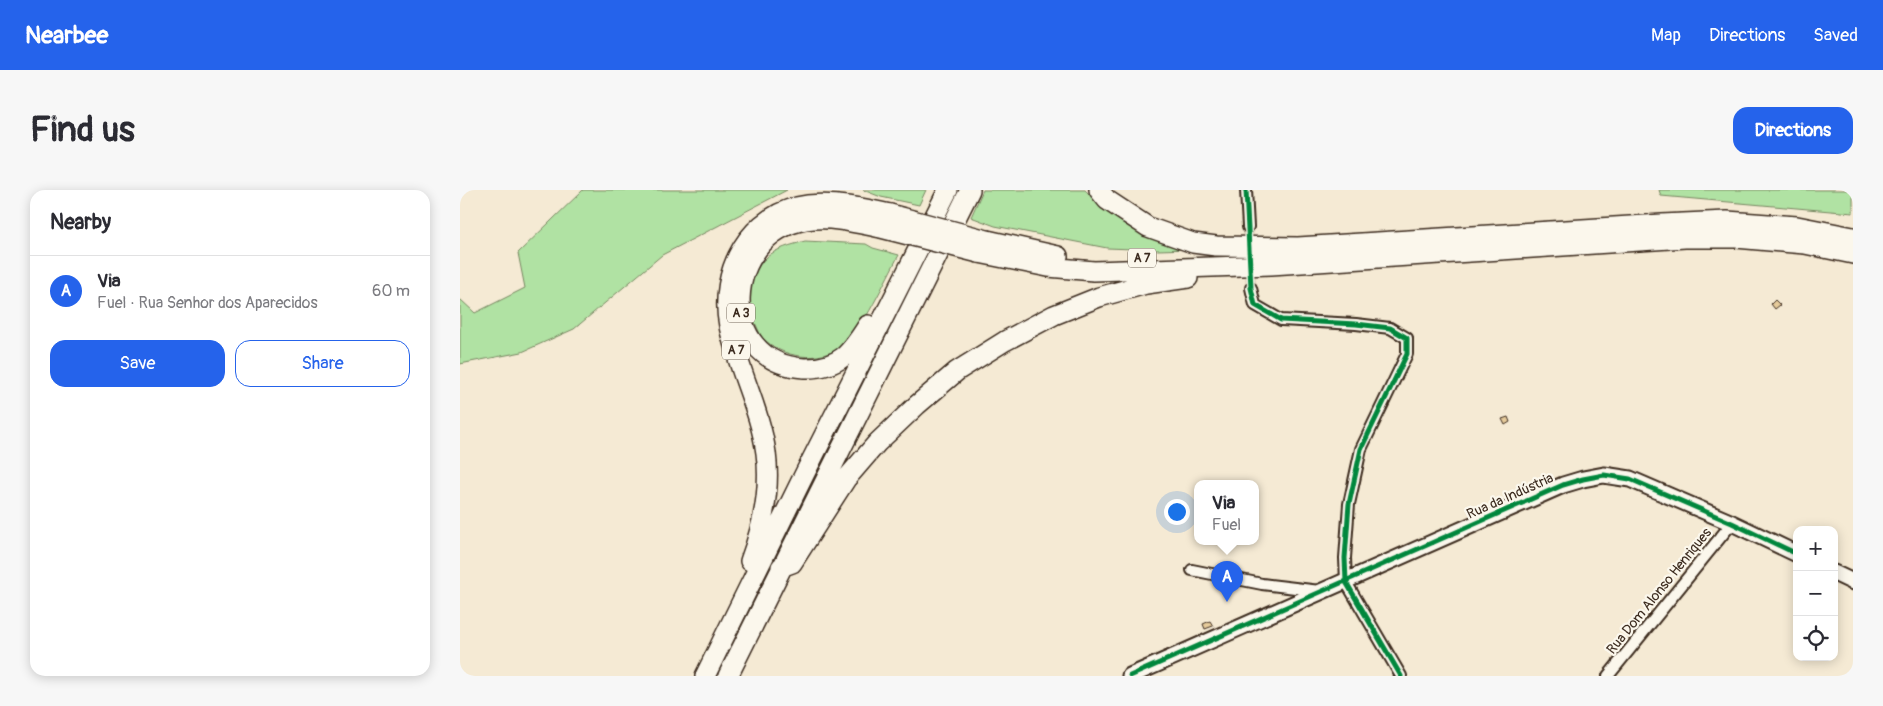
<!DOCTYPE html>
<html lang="en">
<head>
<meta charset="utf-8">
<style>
  body { margin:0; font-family:Pangolin,sans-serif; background:#f7f7f7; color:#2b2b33 }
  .controls { position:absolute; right:15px; bottom:15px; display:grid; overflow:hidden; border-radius:10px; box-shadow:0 2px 12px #0003 }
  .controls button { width:45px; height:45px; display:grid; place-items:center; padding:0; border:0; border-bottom:1px solid #e1e1e2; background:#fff; color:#2b2b33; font:25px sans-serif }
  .you { position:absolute; left:716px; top:321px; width:18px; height:18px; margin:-12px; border:4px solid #fff; border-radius:50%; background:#1a73e8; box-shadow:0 0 0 8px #1a73e833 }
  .badge { display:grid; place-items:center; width:32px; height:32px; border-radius:50%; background:#2563eb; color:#fff; font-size:16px; font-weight:700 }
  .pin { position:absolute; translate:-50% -41px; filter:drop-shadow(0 1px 2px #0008) }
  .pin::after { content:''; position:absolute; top:26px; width:18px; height:15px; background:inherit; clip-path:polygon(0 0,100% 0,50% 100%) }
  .popup { position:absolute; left:734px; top:290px; width:65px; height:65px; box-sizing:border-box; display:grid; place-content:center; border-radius:10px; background:#fff; filter:drop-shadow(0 1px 4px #0005); font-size:16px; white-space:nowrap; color:#7c7c81 }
  .popup b { font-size:19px; color:#2b2b33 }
  .popup::after { content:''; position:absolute; left:50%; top:100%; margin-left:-10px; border:10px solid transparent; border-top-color:#fff }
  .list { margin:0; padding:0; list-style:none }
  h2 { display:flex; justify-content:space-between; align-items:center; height:65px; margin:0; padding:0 20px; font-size:21px }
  h2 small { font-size:16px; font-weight:400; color:#7c7c81 }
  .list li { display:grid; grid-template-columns:32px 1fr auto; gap:15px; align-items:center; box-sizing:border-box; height:70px; padding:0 20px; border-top:1px solid #e1e1e2 }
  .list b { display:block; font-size:19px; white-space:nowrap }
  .list p { margin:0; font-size:16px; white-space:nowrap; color:#7c7c81 }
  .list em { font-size:16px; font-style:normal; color:#7c7c81 }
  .actions { display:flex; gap:10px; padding:15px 20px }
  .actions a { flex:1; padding:11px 0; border:1px solid #2563eb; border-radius:15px; text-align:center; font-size:18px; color:#2563eb }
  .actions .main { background:#2563eb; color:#fff }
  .icon { flex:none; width:28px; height:28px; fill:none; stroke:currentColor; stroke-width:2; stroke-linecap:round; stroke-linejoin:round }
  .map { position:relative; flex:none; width:1393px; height:486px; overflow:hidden; border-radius:15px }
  header { display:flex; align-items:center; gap:30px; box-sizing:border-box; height:70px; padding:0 25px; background:#2563eb; color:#fff }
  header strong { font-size:24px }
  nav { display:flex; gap:28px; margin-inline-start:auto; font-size:18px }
  .intro { display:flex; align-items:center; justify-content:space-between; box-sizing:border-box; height:120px; padding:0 30px }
  h1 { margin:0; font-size:35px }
  .button { padding:12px 22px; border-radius:15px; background:#2563eb; color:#fff; font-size:18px; font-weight:700 }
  main { display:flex; gap:30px; padding:0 30px }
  aside { flex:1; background:#fff; border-radius:15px; box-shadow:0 2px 12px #0003 }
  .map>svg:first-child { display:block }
  .green { fill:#b0e2a3; stroke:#768660 }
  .building { fill:#e6cb9b; stroke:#3b2a1e }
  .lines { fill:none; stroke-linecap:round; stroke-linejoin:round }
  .street-tunnel { stroke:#d0c4b0; stroke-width:10; stroke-dasharray:10 5; stroke-linecap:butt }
  .street-casing { stroke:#3b2a1e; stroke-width:14 }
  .secondary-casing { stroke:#3b2a1e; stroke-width:19 }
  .highway-casing { stroke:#3b2a1e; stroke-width:22 }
  .street { stroke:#fbf7ec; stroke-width:10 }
  .secondary { stroke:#fbf7ec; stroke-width:15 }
  .highway { stroke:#fbf7ec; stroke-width:19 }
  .highway-bridge-casing { stroke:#3b2a1e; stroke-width:22; stroke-linecap:butt }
  .highway-bridge { stroke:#fbf7ec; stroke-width:19 }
  .cycleway-casing { stroke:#fbf7ec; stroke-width:8 }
  .cycleway { stroke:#00873e; stroke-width:5 }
  .labels { text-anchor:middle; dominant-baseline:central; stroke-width:4.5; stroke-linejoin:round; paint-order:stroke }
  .shield { fill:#fbf7ec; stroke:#75685c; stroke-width:1 }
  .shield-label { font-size:12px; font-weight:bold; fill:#3b2a1e }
  .street-label { font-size:14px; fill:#3b2a1e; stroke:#fbf7ec }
</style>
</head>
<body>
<header>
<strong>Nearbee</strong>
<nav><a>Map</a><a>Directions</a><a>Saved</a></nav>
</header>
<div class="intro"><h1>Find us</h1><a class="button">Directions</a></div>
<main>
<aside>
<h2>Nearby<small></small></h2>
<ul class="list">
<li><span class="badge">A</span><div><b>Via</b><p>Fuel · Rua Senhor dos Aparecidos</p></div><em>60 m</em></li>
</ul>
<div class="actions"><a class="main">Save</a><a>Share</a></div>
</aside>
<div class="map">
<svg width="1393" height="486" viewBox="0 0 1393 486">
  <rect width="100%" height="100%" fill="#f5ead4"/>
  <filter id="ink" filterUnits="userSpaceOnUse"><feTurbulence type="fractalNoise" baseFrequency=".02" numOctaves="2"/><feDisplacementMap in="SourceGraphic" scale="10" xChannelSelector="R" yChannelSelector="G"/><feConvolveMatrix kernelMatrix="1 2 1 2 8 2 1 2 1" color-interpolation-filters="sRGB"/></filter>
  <g filter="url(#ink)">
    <path class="green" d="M 123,0 L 327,0 L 202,65 L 114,139 L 62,162 L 0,174 L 0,109 L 15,123 L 65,98 L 58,63 Z
      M 403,0 L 466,0 L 459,15 L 421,7 Z
      M 523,0 L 625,0 C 662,36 680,49 731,59 L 698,60 L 647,58 L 535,36 L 511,27 Z
      M 1199,0 L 1393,0 L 1393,23 L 1201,6 Z
      M 345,51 L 406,54 L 413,58 L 439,65 C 427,86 402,143 383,156 C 359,173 322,169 302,147 C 300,145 299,141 297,137 C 285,114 286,86 307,67 C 317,58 332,55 345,51 Z"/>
    <path class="building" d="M 1315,110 L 1320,115 L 1315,119 L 1311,114 Z
      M 1048,227 L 1050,232 L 1045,235 L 1042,229 Z
      M 750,431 L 753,436 L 745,439 L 743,434 Z"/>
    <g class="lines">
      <path class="street-tunnel" d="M 788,37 L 791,98"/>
      <g class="street-casing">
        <path id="street" d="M 786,0 L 788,37
          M 791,98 L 795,115 L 821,130 L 896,134 L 930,138 L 947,148 L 947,164 L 901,259 L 889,314 L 885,368 L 886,392 L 941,486
          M 732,380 L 802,394 L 860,401
          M 1148,486 L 1272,333"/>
      </g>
      <g class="secondary-casing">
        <path id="secondary" d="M 1374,383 L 1393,392
          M 670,486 L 1103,295 L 1123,289 L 1144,285 L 1170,289 L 1272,333 L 1337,364"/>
      </g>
      <g class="highway-casing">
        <path id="highway" d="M 639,0 L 647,10 L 688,37 L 733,53 L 756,56 L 838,57 L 1202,34 L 1267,31 L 1337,36 L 1393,47
          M 527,50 L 598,66
          M 519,63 L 588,77 L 634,81 L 663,80 L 811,75 L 1225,48 L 1276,48 L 1345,54 L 1393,64
          M 408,135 C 391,162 380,179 344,178 C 255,173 262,45 346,30 C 371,26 397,33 421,38
          M 290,371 C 303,336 311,300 306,263 C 300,219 278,180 269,136 C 258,82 289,22 348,15 C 376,12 403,18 430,24
          M 321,377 L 332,373 L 386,289 L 417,253 L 457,215 L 497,181 L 545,151 L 594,125 L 639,107 L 686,94 L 728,88
          M 245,486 L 345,283 L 488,0
          M 268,486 L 510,0"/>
      </g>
      <use href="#street" class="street"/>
      <use href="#secondary" class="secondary"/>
      <use href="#highway" class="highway"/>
      <g class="highway-bridge-casing">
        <path id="highway-bridge" d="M 430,24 L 527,50
          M 421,38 L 519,63"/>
      </g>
      <use href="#highway-bridge" class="highway-bridge"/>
      <g class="cycleway-casing">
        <path id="cycleway" d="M 786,0 L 791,98 L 795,115 L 821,130 L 896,134 L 930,138 L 947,148 L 947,164 L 901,259 L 889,314 L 885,368 L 886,392 L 941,486
          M 670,486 L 1103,295 L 1123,289 L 1144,285 L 1170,289 L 1272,333 L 1337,364"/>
      </g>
      <use href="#cycleway" class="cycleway"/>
    </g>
  </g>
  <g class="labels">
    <g class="shield">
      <rect x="668" y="58.5" width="28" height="19" rx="4"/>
      <rect x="267" y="113.5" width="28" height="19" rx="4"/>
      <rect x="262" y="150.5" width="28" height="19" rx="4"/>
    </g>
    <g class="shield-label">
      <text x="682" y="68">A 7</text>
      <text x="281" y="123">A 3</text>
      <text x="276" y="160">A 7</text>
    </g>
    <g class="street-label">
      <text transform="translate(1050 306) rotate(-24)">Rua da Indústria</text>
      <text transform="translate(1199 401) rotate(-51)">Rua Dom Alonso Henriques</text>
    </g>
  </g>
</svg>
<div class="controls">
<button>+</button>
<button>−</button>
<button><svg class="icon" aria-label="locate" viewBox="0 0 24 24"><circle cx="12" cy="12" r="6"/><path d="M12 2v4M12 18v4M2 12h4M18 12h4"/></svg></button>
</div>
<div class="you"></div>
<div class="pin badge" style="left:767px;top:412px">A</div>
<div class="popup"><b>Via</b>Fuel</div>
</div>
</main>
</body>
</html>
